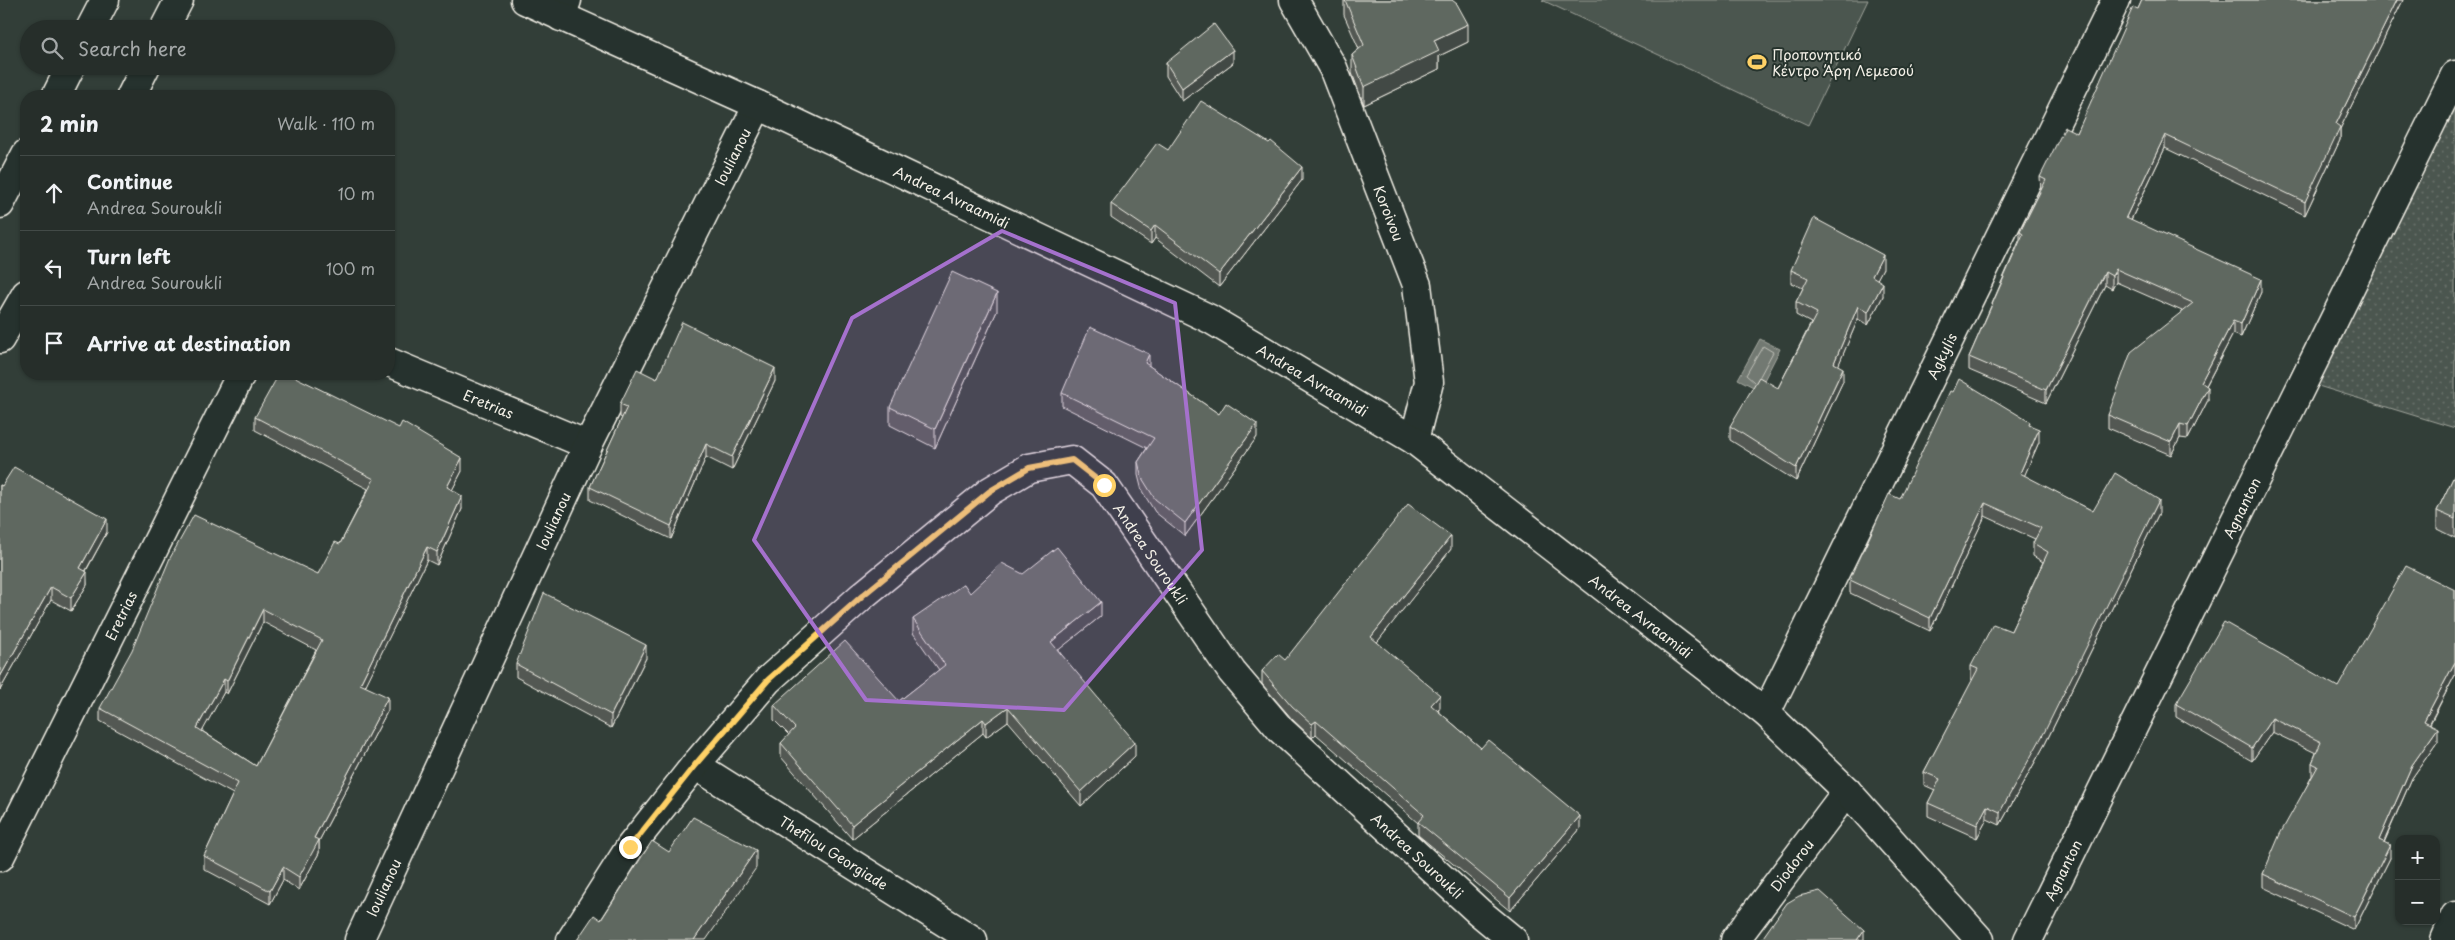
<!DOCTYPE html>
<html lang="en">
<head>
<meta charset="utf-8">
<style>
  body { margin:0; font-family:"Playpen Sans",sans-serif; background:#2e3632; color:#f1f3f6 }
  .controls { position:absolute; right:15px; bottom:15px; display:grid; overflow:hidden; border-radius:10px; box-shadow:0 1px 4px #0004 }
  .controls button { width:45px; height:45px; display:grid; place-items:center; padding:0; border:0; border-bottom:1px solid #424a47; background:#262e2a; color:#f1f3f6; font:25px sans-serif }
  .stop { position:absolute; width:15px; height:15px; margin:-11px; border:4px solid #ffd166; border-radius:50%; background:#fff }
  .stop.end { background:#ffd166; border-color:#fff; box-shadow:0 1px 5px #0008 }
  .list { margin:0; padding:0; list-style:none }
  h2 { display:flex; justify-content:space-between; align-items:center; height:65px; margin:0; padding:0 20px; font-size:21px }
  h2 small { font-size:16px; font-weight:400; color:#a4a8a8 }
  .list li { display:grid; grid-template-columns:32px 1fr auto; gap:15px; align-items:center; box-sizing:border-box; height:75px; padding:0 20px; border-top:1px solid #424a47 }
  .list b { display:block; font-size:19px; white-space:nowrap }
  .list p { margin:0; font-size:16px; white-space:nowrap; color:#a4a8a8 }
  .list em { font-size:16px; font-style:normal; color:#a4a8a8 }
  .icon { flex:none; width:28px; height:28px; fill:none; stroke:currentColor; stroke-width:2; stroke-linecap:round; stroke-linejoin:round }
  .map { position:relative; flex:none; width:2455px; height:940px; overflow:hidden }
  .search { position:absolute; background:#262e2a; box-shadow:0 1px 4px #0004; left:20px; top:20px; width:375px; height:55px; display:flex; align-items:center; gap:12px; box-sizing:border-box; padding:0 18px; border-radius:28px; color:#a4a8a8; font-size:19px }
  .panel { position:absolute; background:#262e2a; box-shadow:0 1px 4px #0004; left:20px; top:90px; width:375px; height:290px; border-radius:20px }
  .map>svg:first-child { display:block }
  .grass { fill:#4c564f; stroke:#a0a49c }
  .park { fill:url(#park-dots); stroke:#a0a49c }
  .water { fill:#727972; stroke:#a6a9a1 }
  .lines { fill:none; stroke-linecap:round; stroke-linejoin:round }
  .shore { stroke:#c0c1b9; stroke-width:1 }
  .street-casing { stroke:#f4f1e8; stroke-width:31 }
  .secondary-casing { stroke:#f4f1e8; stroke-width:31 }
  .street { stroke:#26332d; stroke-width:28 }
  .secondary { stroke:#26332d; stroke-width:28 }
  .wall { fill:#525953; stroke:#f4f1e8; fill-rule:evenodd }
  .shaded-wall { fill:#424944; stroke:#f4f1e8 }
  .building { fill:#5f6861; stroke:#f4f1e8; fill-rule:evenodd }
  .route { stroke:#ffd166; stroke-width:6 }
  .marked { fill:#a571cd; fill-opacity:0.2; stroke:#a571cd; stroke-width:4; stroke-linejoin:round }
  .labels { text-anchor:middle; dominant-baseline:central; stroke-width:4; stroke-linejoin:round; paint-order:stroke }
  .poi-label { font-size:14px; fill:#f4f1e8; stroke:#26332d; text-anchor:start }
  .street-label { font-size:14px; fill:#f4f1e8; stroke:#26332d }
</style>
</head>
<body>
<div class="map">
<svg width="2455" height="940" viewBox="0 0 2455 940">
  <defs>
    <pattern id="park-dots" width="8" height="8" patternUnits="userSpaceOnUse" patternTransform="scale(1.25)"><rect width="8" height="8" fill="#4c564f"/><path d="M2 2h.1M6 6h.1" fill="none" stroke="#666f68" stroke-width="1.8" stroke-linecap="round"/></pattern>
  </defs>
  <rect width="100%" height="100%" fill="#323e38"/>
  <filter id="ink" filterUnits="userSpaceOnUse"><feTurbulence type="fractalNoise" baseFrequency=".02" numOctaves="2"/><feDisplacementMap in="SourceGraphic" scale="10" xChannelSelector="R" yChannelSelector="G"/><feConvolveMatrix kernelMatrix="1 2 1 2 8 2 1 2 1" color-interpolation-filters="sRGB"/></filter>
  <g filter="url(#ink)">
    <path class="grass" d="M 1542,0 L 1868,0 L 1808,125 Z"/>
    <path class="park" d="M 2455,90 L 2455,428 L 2315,385 Z"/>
    <path class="water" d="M 1760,339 L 1780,349 L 1759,390 L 1738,379 Z"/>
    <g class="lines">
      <path class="shore" d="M 1754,382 L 1746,375 L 1763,346 L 1773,352 L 1760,376"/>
      <g class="street-casing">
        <g id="street">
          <path id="s1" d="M 1294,0 L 1333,68 L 1417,285 L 1429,382 L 1414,440"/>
          <path d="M 561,17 L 567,0"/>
          <path d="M 90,29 L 105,0"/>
          <path d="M 164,29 L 179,0"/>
          <path d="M 56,96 L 71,66"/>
          <path d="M 131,96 L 146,66"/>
          <path d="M 0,204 L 26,154"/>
          <path d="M 0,339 L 26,294"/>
          <path id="s2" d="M 389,362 L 588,445"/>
          <path id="s3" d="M 1766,713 L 2116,0"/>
          <path id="s4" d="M 695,765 L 973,940"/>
          <path id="s5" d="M 0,857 L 241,374"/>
          <path id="s6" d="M 359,940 L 588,445 L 758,105"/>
          <path id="s7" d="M 571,940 L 630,847 L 695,765 L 768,680 L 862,596 L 990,491 L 1029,468 L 1072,460 L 1104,485 L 1232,672 L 1281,730 L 1479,912 L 1513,940"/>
          <path id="s8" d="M 1735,940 L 1847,791"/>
          <path id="s9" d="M 2028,940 L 2455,75"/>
          <path d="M 2445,940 L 2455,916"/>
        </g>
      </g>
      <g class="secondary-casing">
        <g id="secondary">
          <path id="s10" d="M 525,0 L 758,105 L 1210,319 L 1414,440 L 1766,713 L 1847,791 L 1980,940"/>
        </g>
      </g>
      <use href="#street" class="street"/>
      <use href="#secondary" class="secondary"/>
    </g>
    <path class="wall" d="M 1344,0 L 1452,0 L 1468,42 L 1439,56 L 1439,69 L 1364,105 L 1352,73 L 1352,55 L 1359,49 L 1344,15 Z
      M 2142,0 L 2403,0 L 2340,129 L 2340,140 L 2305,215 L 2165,148 L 2131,220 L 2261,292 L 2241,337 L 2233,334 L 2206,386 L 2208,400 L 2188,439 L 2180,438 L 2171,455 L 2108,428 L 2108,415 L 2182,311 L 2116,282 L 2112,289 L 2105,285 L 2046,403 L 1969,370 L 1969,357 L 2020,239 L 2020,232 L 2041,190 L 2040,177 L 2077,133 L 2138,9 Z
      M 1166,63 L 1233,63 L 1182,101 L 1166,76 Z
      M 1168,150 L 1302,180 L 1219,287 L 1155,238 L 1151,244 L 1111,217 L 1111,204 Z
      M 1883,268 L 1877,279 L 1883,296 L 1868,325 L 1858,319 L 1838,366 L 1843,381 L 1796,481 L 1730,440 L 1730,426 L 1778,388 L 1811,323 L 1796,315 L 1796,302 L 1803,288 L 1791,283 L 1791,270 Z
      M 997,311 L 935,448 L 890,425 L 890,407 Z
      M 1149,366 L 1219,414 L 1257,437 L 1185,536 L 1155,512 L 1142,491 L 1138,475 L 1138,462 L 1147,448 L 1062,406 L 1062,393 Z
      M 657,379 L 775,381 L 732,470 L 706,457 L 671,539 L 590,500 L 590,487 L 622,418 L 620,417 L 620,404 Z
      M 255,417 L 462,471 L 452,490 L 462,509 L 437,565 L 427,560 L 365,686 L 388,710 L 319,841 L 319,853 L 299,890 L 283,880 L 270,904 L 204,869 L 204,856 L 233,794 L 100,721 L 100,708 L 318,574 L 340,544 L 368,489 L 255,430 ZM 263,622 L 316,650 L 256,766 L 202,731 L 224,692 L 227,694 Z
      M 2030,425 L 2039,442 L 2024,476 L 2093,511 L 2159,513 L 2045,744 L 2000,825 L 1987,819 L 1977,838 L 1928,816 L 1928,803 L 1935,790 L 1924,785 L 1924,772 L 1973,680 L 1971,679 L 1971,666 L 2011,631 L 2043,562 L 2033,556 L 2033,543 L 2035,539 L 1985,516 L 1930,631 L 1850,593 L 1850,580 L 1900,499 Z
      M 2455,474 L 2455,538 L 2437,529 L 2437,511 Z
      M 0,485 L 107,532 L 86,571 L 87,585 L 71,611 L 51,600 L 0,690 Z
      M 1451,549 L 1377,642 L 1440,708 L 1438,711 L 1481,748 L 1580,829 L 1510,911 L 1418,835 L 1418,823 L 1316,734 L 1312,738 L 1292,719 L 1262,684 L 1262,671 L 1285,660 Z
      M 2455,590 L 2455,675 L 2430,724 L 2438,741 L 2412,778 L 2384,843 L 2390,858 L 2354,930 L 2263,887 L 2263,874 L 2312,776 L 2312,763 L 2316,753 L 2272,732 L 2252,761 L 2176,717 L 2176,704 L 2338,687 Z
      M 970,593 L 1101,616 L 1058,650 L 1135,756 L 1081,806 L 1008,721 L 986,737 L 983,733 L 852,839 L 781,757 L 781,743 L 789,735 L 774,720 L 774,705 L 899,701 L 939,670 L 913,633 L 913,619 Z
      M 646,658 L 611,728 L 516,677 L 516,664 Z"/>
    <path class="shaded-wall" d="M 2397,0 L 2403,0 L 2340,129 L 2340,140 L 2305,215 L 2305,202 L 2336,124 Z
      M 1468,24 L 1468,42 L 1439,56 L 1439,69 L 1364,105 L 1364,87 L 1434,40 Z
      M 1233,50 L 1233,63 L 1182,101 L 1182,88 Z
      M 2165,135 L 2165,148 L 2126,230 L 2126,217 Z
      M 1302,167 L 1302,180 L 1219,287 L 1219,274 Z
      M 1155,225 L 1155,238 L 1151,244 L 1151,231 Z
      M 1883,255 L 1883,268 L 1872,289 L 1872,276 Z
      M 2116,269 L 2116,282 L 2112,289 L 2112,276 Z
      M 2105,272 L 2105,285 L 2046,403 L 2046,390 Z
      M 2261,279 L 2261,292 L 2241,337 L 2241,324 Z
      M 1883,283 L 1883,296 L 1868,325 L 1868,312 Z
      M 997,293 L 997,311 L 935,448 L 935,429 Z
      M 1858,306 L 1858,319 L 1834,376 L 1834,363 Z
      M 2233,321 L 2233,334 L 2201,395 L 2201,382 Z
      M 1149,354 L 1149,367 L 1145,363 Z
      M 775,368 L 775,381 L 732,470 L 732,457 Z
      M 1843,368 L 1843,381 L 1796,481 L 1796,468 Z
      M 2208,387 L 2208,400 L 2188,439 L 2188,426 Z
      M 1257,424 L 1257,437 L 1185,536 L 1185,523 Z
      M 2180,424 L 2180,438 L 2171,455 L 2171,442 Z
      M 2039,429 L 2039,442 L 2020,486 L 2020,473 Z
      M 706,444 L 706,457 L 671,539 L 671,526 Z
      M 462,458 L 462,471 L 447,500 L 447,487 Z
      M 462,496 L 462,509 L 437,565 L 437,552 Z
      M 2159,500 L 2159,513 L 2045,744 L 2000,825 L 2000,812 Z
      M 1985,503 L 1985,516 L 1930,631 L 1930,618 Z
      M 107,519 L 107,532 L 80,581 L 80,568 Z
      M 1451,536 L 1451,549 L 1371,650 L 1371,637 Z
      M 427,547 L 427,560 L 360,697 L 360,684 Z
      M 87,572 L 87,585 L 71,611 L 71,598 Z
      M 51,587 L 51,600 L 0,690 L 0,677 Z
      M 1101,602 L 1101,616 L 1051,656 L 1051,642 Z
      M 263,609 L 263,622 L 227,694 L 227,681 Z
      M 646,645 L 646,658 L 611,728 L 611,715 Z
      M 2455,662 L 2455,675 L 2424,734 L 2424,721 Z
      M 224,679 L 224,692 L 197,741 L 197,728 Z
      M 1440,695 L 1440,708 L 1431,718 L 1431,705 Z
      M 388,697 L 388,710 L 319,841 L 319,853 L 299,890 L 299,877 L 314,838 Z
      M 1008,707 L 1008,721 L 986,737 L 986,723 Z
      M 2272,718 L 2272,732 L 2252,761 L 2252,748 Z
      M 983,719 L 983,733 L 852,839 L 852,825 Z
      M 1316,721 L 1316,734 L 1312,738 L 1312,724 Z
      M 2438,728 L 2438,741 L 2412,778 L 2379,853 L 2379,840 L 2412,765 Z
      M 1135,742 L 1135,756 L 1081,806 L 1081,792 Z
      M 1987,806 L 1987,819 L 1977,838 L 1977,825 Z
      M 1580,816 L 1580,829 L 1510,911 L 1510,898 Z
      M 2390,845 L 2390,858 L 2354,930 L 2354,917 Z
      M 756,850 L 756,868 L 706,940 L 694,940 Z
      M 283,867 L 283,880 L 270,904 L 270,891 Z
      M 1864,930 L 1864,940 L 1857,940 Z"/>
    <path class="building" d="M 1345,0 L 1452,0 L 1457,4 L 1468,24 L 1434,40 L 1439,51 L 1364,87 L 1352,55 L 1364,45 Z
      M 2142,0 L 2397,0 L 2336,124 L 2340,127 L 2305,202 L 2165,135 L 2126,217 L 2261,279 L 2241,324 L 2233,321 L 2201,382 L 2208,387 L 2188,426 L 2180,424 L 2171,442 L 2108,415 L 2131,352 L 2193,303 L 2116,269 L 2112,276 L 2105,272 L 2046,390 L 1969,357 L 2023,234 L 2020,232 L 2046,180 L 2040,177 L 2065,127 L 2077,133 L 2133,7 L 2138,9 Z
      M 1214,24 L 1233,50 L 1182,88 L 1166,63 Z
      M 1201,101 L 1269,143 L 1271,141 L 1302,167 L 1219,274 L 1155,225 L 1151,231 L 1111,204 L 1157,143 L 1168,150 Z
      M 1814,218 L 1883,255 L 1872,276 L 1883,283 L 1868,312 L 1858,306 L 1834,363 L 1843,368 L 1796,468 L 1730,426 L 1759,377 L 1778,388 L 1817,313 L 1796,302 L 1808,278 L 1791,270 Z
      M 952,272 L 997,293 L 935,429 L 890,407 Z
      M 682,322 L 775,368 L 732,457 L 706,444 L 671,526 L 590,487 L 627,407 L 620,404 L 637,369 L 657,379 Z
      M 1090,327 L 1149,354 L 1145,363 L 1219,414 L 1226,403 L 1257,424 L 1185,523 L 1155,499 L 1142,478 L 1138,462 L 1154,438 L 1062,393 Z
      M 279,374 L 289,374 L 399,428 L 402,422 L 462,458 L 447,487 L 462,496 L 437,552 L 427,547 L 360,684 L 388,697 L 314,838 L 319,840 L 299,877 L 283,867 L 270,891 L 204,856 L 238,783 L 100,708 L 132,650 L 170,558 L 194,515 L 318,574 L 335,542 L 340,544 L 374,479 L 255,417 ZM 263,609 L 322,640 L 256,766 L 197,728 L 224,679 L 227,681 Z
      M 1959,379 L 2030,422 L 2029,425 L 2039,429 L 2020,473 L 2093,511 L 2115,473 L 2159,500 L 2045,731 L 2000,812 L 1987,806 L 1977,825 L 1928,803 L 1940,779 L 1924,772 L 1978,669 L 1971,666 L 1993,624 L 2011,631 L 2048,552 L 2033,543 L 2041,528 L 1985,503 L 1930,618 L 1850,580 L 1889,494 L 1900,499 L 1950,391 L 1953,392 Z
      M 14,467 L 107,519 L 80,568 L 87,572 L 71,598 L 51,587 L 0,677 L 0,485 L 2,486 Z
      M 2455,474 L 2455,519 L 2437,511 Z
      M 1408,504 L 1451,536 L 1371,637 L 1440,695 L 1431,705 L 1481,748 L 1488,740 L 1580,816 L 1510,898 L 1418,822 L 1424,815 L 1316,721 L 1312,724 L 1292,706 L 1262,671 L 1278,654 L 1285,660 Z
      M 1057,547 L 1101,602 L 1051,642 L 1135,742 L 1081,792 L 1008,707 L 986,723 L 983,719 L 852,825 L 781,743 L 795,728 L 774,705 L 845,641 L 899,701 L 945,665 L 913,619 L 964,584 L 970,593 L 1002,563 L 1023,574 Z
      M 2406,566 L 2455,590 L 2455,662 L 2424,721 L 2438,728 L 2412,765 L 2379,840 L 2390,845 L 2354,917 L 2263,874 L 2280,834 L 2318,766 L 2312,763 L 2321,742 L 2272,718 L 2252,748 L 2176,704 L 2224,622 L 2338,687 Z
      M 544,593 L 646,645 L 611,715 L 516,664 Z
      M 693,817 L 756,850 L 694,940 L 577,940 L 594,915 L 601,920 L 652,841 L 669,852 Z
      M 1820,891 L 1864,930 L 1857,940 L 1761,940 L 1787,903 L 1799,896 Z"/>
  </g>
  <g class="lines" filter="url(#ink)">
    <path class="route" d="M 630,847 L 695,765 L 768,680 L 862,596 L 990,491 L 1029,468 L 1072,460 L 1104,485"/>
  </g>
  <path class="marked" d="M 1002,231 L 1175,303 L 1202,550 L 1064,710 L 866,700 L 754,540 L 852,318 Z"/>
  <defs>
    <g id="stadium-bare" transform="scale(1.5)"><path d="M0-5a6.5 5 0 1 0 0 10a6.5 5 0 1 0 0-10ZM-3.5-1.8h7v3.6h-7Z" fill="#ffd166" stroke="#26332d" stroke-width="2.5" paint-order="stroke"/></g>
  </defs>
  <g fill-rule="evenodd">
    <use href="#stadium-bare" x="1757" y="62"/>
  </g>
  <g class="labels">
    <g class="poi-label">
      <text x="1772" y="54">Προπονητικό<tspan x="1772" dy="16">Κέντρο Άρη Λεμεσού</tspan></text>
    </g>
    <g class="street-label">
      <text stroke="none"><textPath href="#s6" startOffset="868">Ioulianou</textPath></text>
      <text stroke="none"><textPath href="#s10" startOffset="470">Andrea Avraamidi</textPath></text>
      <text stroke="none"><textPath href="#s1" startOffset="234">Koroivou</textPath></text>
      <text stroke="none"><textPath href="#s3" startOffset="398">Agkylis</textPath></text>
      <text stroke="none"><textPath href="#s10" startOffset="875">Andrea Avraamidi</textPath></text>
      <text stroke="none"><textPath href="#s2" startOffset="108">Eretrias</textPath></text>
      <text stroke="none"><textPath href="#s9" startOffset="482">Agnanton</textPath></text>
      <text stroke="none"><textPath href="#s6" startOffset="462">Ioulianou</textPath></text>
      <text stroke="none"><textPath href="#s7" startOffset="831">Andrea Souroukli</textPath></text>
      <text stroke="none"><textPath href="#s5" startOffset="270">Eretrias</textPath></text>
      <text stroke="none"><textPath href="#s10" startOffset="1280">Andrea Avraamidi</textPath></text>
      <text stroke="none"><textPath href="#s4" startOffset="164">Thefilou Georgiade</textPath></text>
      <text stroke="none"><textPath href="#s7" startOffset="1236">Andrea Souroukli</textPath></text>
      <text stroke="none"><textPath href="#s8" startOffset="94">Diodorou</textPath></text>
      <text stroke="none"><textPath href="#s9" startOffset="78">Agnanton</textPath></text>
      <text stroke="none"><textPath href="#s6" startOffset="58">Ioulianou</textPath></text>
    </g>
  </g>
</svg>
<div class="controls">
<button>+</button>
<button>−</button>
</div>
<div class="stop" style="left:1104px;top:485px"></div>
<div class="stop end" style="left:630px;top:847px"></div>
<div class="search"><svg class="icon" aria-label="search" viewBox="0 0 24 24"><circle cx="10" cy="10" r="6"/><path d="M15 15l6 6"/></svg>Search here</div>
<section class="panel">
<h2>2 min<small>Walk · 110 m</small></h2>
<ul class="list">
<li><svg class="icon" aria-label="ahead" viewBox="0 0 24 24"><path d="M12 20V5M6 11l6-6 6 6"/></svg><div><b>Continue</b><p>Andrea Souroukli</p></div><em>10 m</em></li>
<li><svg class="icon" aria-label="left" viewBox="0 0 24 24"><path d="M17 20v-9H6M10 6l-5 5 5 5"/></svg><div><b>Turn left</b><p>Andrea Souroukli</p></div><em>100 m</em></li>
<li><svg class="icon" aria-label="arrive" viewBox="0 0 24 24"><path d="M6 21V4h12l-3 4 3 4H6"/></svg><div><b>Arrive at destination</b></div></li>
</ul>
</section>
</div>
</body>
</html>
